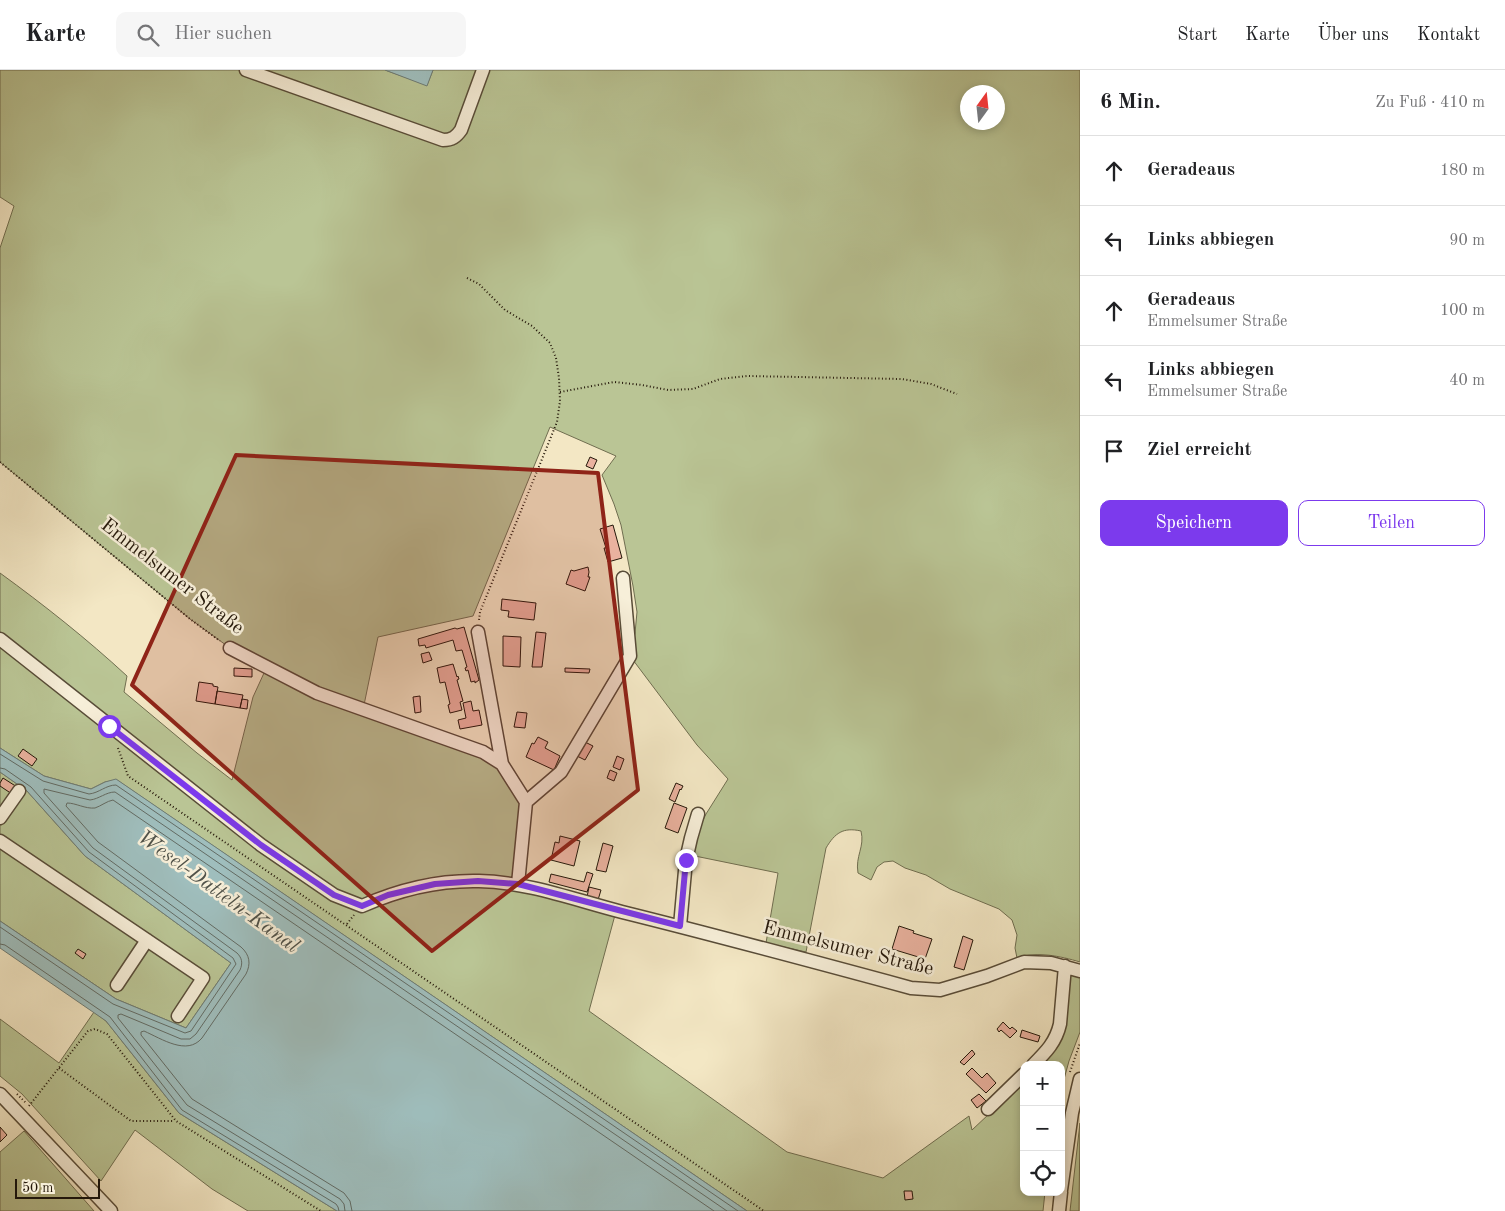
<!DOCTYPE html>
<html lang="de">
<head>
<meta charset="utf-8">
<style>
  body { margin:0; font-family:"Old Standard TT",serif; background:#f6f6f6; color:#202124 }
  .controls { position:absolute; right:15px; bottom:15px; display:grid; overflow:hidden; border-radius:10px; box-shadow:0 2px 8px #0003 }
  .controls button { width:45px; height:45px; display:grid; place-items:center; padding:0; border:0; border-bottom:1px solid #e0e0e0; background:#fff; color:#202124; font:25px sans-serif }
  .compass { position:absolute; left:960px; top:15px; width:45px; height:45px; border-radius:50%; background:#fff; box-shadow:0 2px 8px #0003; rotate:15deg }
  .scale { position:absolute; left:15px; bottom:12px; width:85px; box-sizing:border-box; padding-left:5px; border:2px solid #25180a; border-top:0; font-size:14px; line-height:18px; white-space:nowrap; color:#25180a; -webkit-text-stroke:4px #f7efd9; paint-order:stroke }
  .stop { position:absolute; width:15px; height:15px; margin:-11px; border:4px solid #7c3aed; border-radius:50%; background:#fff }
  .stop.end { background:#7c3aed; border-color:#fff; box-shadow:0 1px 5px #0008 }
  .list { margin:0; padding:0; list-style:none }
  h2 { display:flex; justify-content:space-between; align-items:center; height:65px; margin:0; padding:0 20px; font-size:21px }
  h2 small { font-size:16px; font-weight:400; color:#757577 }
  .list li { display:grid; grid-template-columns:32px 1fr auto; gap:15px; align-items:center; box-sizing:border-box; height:70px; padding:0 20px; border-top:1px solid #e0e0e0 }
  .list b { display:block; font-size:19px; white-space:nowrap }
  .list p { margin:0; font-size:16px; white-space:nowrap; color:#757577 }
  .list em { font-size:16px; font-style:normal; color:#757577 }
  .actions { display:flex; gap:10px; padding:15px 20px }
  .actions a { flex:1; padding:11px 0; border:1px solid #7c3aed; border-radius:10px; text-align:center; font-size:18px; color:#7c3aed }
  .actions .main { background:#7c3aed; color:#fff }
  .icon { flex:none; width:28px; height:28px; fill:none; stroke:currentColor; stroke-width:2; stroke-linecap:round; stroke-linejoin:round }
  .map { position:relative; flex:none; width:1080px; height:1141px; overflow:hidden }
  header { display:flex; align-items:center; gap:30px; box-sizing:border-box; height:70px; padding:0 25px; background:#fff; border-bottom:1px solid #e0e0e0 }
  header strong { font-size:24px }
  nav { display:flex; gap:28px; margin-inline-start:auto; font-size:18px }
  .search { width:350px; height:45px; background:#f6f6f6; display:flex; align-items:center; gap:12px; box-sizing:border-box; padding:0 18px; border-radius:10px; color:#757577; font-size:19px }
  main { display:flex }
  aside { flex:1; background:#fff }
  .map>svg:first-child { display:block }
  .green { fill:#bac595; stroke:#706e50; fill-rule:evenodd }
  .water { fill:#9fbebd; stroke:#6e7c75 }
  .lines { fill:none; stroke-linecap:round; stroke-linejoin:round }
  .shore { stroke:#626b64; stroke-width:1 }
  .building { fill:#eab29f; stroke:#25180a }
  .minor-casing { stroke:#584c38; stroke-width:15 }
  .path { stroke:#25180a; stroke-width:2; stroke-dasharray:1 2.5; stroke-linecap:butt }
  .minor { stroke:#f7efd9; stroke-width:12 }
  .route { stroke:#7c3aed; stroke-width:6 }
  .marked { fill:#8f2418; fill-opacity:0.2; stroke:#8f2418; stroke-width:4; stroke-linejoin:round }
  .labels { text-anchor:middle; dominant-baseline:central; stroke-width:5; stroke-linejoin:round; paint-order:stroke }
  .street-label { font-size:20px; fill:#25180a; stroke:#f7efd9 }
  .water-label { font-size:21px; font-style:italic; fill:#505249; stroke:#f7efd9 }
</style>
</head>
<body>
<header>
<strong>Karte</strong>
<div class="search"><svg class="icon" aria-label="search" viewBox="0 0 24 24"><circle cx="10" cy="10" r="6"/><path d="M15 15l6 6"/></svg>Hier suchen</div>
<nav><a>Start</a><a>Karte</a><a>Über uns</a><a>Kontakt</a></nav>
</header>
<main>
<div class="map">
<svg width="1080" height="1141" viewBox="0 0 1080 1141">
  <rect width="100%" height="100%" fill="#f3e7c4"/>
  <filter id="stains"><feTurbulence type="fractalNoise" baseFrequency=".004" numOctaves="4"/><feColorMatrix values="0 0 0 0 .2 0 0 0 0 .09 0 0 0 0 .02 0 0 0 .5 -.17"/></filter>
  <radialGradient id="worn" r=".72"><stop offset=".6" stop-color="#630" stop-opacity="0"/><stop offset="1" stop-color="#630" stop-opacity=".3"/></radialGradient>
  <path class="green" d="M 0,0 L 385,0 L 427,15 L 433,0 L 1080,0 L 1080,892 C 1060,886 1036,881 1017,888 L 1015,878 L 1017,865 L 1012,850 L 999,839 L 950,819 L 926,805 L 905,798 L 893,791 L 884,792 L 877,797 L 871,810 L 858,803 C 855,786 865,777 861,761 C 843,757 835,763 826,778 L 806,882 L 766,873 L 778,803 L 690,785 L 693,770 L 706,744 L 728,709 L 697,675 L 630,586 L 635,563 L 637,542 L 633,516 L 621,455 L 614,434 L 602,405 L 616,386 L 550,357 L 473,546 L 378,567 L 364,635 L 320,618 L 230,578 L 190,549 L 0,392 L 0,178 L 14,136 L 0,127 ZM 968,22 L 998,22 L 998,52 L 968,52 Z
    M 0,503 C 44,535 87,569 127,606 L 124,622 L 197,683 L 232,710 L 253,627 L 264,603 L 308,623 L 478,685 L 496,695 L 521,735 L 513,818 L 615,845 L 589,941 L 787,1082 L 883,1108 L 969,1046 L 972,1060 L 1024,1011 L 1024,1122 L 1045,1122 L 1043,1141 L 747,1141 L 117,710 L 105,712 L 91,719 L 44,706 L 0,678 Z
    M 0,702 L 27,721 L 85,786 L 231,893 L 186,958 L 116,929 L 0,851 Z
    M 1068,902 L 1080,905 L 1080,962 L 1069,991 L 1061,1020 L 1061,995 L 1040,995 C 1048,987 1058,979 1062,968 C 1068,953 1067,919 1068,902 Z
    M 94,942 L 106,951 L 179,1043 L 337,1141 L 248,1141 L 212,1119 L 135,1060 L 101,1111 L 22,1024 L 0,1006 L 0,949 L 59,993 Z
    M 1080,1053 L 1079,1141 L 1070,1141 Z
    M 24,1061 L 94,1141 L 0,1141 L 0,1082 Z"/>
  <path class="water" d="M 385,0 L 433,0 L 427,16 Z
    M 0,678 L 44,706 L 91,719 L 105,712 L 116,709 L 747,1141 L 337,1141 L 179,1043 L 106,951 L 0,878 L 0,851 L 116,929 L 186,958 L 231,893 L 85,786 L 27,721 L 0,702 Z"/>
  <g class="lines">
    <path class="shore" d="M 0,684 L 43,711 L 89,724 C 99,723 106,715 116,715 L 738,1141
      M 0,698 L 5,699 L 31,717 L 89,782 L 233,888 L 236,894 L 191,961 L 185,963 L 113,934 L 0,857
      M 0,874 L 5,875 L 110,947 L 182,1040 L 336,1134 L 338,1137 L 339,1141
      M 345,1141 L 344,1134 L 340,1129 L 187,1035 L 118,948 L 118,945 L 121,944 L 181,969 L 190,969 L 196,964 L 240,900 C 243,893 242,888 237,883 L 93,778 L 44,723 L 44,719 L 90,730 C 99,729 106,722 115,722 L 727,1141
      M 352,1141 L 350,1131 L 344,1123 L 192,1029 L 141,965 L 141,962 L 144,961 C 162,969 187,986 202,968 L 246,904 C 251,894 250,885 241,877 L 98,772 L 66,736 L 67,733 C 76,733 85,739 95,738 C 101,736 107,731 113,730 L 714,1141"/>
  </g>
  <path class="building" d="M 590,387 L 597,390 L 593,399 L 586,396 Z
    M 613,455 L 622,488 L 608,492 L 604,478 L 606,478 L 600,459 Z
    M 588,497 L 589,502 L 588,507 L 590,507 L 585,521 L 566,514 L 571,500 L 574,501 Z
    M 502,529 L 536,533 L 534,550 L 508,547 L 509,541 L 501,540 Z
    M 464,557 L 479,610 L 475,613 L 475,611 L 471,612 L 468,600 L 466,601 L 465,598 L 467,597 L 462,580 L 456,581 L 453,570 L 426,578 L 425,575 L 419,576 L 418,569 L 455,558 L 457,559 Z
    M 536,562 L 546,563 L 542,597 L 532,597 Z
    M 503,566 L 521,567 L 520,597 L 503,596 Z
    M 429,582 L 432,590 L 423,593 L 421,584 Z
    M 453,594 L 457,607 L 458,606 L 459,609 L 457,610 L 463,631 L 460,632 L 462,640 L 450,643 L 448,635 L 450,634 L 445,612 L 440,613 L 437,598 Z
    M 234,598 L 252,599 L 252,607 L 234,606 Z
    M 565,598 L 590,599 L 589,603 L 565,602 Z
    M 199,612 L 213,614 L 213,616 L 218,617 L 215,634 L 196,631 Z
    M 217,621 L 243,625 L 240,638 L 215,634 Z
    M 420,626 L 421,642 L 415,643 L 413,627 Z
    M 242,629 L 248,630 L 247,639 L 240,638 Z
    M 471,631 L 473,641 L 479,640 L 482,655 L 460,659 L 458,650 L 466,648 L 463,633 Z
    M 517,642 L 527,643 L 525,658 L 514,657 Z
    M 538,667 L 548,672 L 545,678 L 560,686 L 554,700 L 526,687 L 532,673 L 534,674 Z
    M 585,672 L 593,676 L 585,690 L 577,686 Z
    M 23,679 L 37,689 L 32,696 L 18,686 Z
    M 617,686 L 624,689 L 620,700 L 613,697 Z
    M 610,700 L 617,703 L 614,711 L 607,708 Z
    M 3,708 L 17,717 L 12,724 L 0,716 L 0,713 Z
    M 676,713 L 683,716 L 681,720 L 680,719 L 675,732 L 669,729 Z
    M 674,733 L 687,738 L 678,763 L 665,758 Z
    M 560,766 L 580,771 L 574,796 L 551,790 L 555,772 L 559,773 Z
    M 603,773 L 613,776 L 606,802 L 596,800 Z
    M 587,802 L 593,804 L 587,822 L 549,812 L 551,804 L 584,812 Z
    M 589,817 L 601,820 L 598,830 L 587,827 Z
    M 899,856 L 914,861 L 913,863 L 932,869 L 925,889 L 892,879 Z
    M 963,866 L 973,870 L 964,900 L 954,897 Z
    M 78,879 L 86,884 L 83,889 L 75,883 Z
    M 1003,952 L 1010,959 L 1012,957 L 1017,961 L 1010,968 L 1001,960 L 999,962 L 997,959 Z
    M 1022,960 L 1040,966 L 1038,972 L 1020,967 Z
    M 972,980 L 975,984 L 964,995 L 960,992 Z
    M 972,998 L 982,1008 L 987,1003 L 996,1013 L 986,1023 L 966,1004 Z
    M 979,1024 L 986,1031 L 977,1038 L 971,1030 Z
    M 0,1057 L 7,1065 L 0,1072 Z
    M 904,1121 L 912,1121 L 913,1129 L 905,1130 Z"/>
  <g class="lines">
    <g class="minor-casing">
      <path id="minor" d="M 246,0 L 443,70 C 452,70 456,67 461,60 L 483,0
        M 478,562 L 502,694
        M 0,569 L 261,775 L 334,825 L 362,836 C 398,820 439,810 479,811 C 528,812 575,830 622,842 C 719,866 815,892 911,918 L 940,920 L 987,906 L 1024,892 L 1051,893 L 1080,901
        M 230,578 L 317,623 L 483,682 L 502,694 L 526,732 L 518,814
        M 526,732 L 561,702 L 630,586 L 623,508
        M 0,748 L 19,721
        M 0,771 L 203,908 L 178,946
        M 680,856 L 686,790 L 691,768 L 698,744
        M 117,915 L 147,870
        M 1033,995 C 1046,982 1056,972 1060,954 L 1065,896
        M 0,1024 L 111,1141
        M 988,1039 L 1024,1004
        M 1061,1120 L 1072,1043 L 1080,1009
        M 1059,1141 L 1061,1122"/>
    </g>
    <path class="path" d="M 467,208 L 479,214 L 505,240 L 532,256 L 550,273 L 556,288 L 559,308 L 560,331 L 557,352 L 480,542 L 479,550
      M 560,322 L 614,312 L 642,315 L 668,320 L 693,319 L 720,309 L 747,306 L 902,309 L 931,314 L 957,324
      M 0,392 L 190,549 L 220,571
      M 118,678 L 128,706 L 764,1141
      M 347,854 L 354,845
      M 59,998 L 131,1051 L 174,1051
      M 1070,1002 L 1080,973
      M 17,1024 L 26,1033
      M 29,1036 L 88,961 L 95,959 L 107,964 L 176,1051 L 321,1141"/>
    <use href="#minor" class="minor"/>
  </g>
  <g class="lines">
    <path class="route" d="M 109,656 L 261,775 L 334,825 L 362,836 L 388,825 L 435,814 L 478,811 L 518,814 L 680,856 L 686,790"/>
  </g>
  <path class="marked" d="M 236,385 L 598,403 L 638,720 L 432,881 L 132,615 Z"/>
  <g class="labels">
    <g class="street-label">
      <text transform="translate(172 507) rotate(38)">Emmelsumer Straße</text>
      <text transform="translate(848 879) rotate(14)">Emmelsumer Straße</text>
    </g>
    <g class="water-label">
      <text transform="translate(218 822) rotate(36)">Wesel-Datteln-Kanal</text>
    </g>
  </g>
  <rect width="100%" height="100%" filter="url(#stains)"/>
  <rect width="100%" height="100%" fill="url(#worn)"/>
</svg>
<div class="controls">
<button>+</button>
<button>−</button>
<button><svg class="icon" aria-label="locate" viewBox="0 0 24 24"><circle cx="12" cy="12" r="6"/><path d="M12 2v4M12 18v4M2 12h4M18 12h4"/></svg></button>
</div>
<svg class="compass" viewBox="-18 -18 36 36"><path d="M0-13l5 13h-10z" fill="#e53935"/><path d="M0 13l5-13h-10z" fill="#757577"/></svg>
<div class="scale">50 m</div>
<div class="stop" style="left:109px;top:656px"></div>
<div class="stop end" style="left:686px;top:790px"></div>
</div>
<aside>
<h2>6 Min.<small>Zu Fuß · 410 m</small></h2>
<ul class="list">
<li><svg class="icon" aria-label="ahead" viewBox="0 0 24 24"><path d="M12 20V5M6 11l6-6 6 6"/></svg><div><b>Geradeaus</b></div><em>180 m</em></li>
<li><svg class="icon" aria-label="left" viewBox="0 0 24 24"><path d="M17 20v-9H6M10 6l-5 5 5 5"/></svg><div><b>Links abbiegen</b></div><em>90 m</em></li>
<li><svg class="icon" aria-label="ahead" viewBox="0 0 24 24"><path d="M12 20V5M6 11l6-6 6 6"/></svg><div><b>Geradeaus</b><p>Emmelsumer Straße</p></div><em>100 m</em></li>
<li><svg class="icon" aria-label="left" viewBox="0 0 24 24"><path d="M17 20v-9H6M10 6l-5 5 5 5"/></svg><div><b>Links abbiegen</b><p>Emmelsumer Straße</p></div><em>40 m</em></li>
<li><svg class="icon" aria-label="arrive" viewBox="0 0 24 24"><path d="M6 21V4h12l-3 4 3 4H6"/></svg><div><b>Ziel erreicht</b></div></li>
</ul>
<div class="actions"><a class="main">Speichern</a><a>Teilen</a></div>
</aside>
</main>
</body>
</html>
